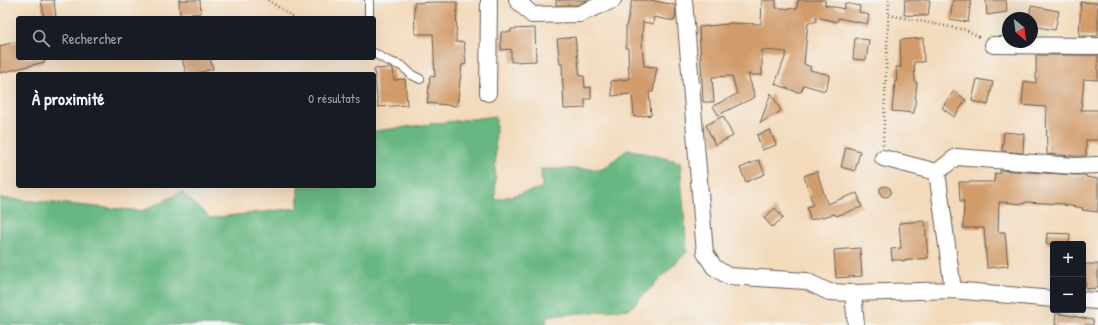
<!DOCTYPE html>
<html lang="fr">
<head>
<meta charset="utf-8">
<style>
  body { margin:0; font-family:"Patrick Hand",sans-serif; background:#20242c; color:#f1f3f6 }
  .controls { position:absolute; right:12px; bottom:12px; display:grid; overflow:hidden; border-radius:4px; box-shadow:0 4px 16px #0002 }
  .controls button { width:36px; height:36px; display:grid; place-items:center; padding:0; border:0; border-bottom:1px solid #363941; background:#171b24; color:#f1f3f6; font:20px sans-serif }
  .compass { position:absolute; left:1002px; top:12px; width:36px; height:36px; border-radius:50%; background:#171b24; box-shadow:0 4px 16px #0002; rotate:151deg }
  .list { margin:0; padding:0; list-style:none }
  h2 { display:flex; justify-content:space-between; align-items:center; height:52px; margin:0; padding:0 16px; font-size:17px }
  h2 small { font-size:13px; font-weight:400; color:#9ea1a6 }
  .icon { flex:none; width:22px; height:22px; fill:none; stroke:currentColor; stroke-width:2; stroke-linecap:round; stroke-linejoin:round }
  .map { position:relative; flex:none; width:1098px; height:325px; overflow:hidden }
  .search { position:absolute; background:#171b24; box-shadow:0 4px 16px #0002; left:16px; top:16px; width:360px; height:44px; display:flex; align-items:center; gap:10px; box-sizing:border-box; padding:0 14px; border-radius:4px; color:#9ea1a6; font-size:15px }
  .panel { position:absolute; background:#171b24; box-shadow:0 4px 16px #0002; left:16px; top:72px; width:360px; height:116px; border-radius:4px }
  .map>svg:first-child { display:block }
  .forest { fill:#67b782; stroke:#426a4f }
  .building { fill:#d19b6b }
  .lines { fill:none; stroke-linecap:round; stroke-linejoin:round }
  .lane-casing { stroke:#675e54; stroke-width:10 }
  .street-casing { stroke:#675e54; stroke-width:18 }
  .path { stroke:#675e54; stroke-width:2.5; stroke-dasharray:1 3; stroke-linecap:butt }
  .lane { stroke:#fff; stroke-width:8 }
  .street { stroke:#fff; stroke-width:16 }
</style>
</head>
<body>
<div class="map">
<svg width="1098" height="325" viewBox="0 0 1098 325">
  <rect width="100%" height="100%" fill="#f6f6f2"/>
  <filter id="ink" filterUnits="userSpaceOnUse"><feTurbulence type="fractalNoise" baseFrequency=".025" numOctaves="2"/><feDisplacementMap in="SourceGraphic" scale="8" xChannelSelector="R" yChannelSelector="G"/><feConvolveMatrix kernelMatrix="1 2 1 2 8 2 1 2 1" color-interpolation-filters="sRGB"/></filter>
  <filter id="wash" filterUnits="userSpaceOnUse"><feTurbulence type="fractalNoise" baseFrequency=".012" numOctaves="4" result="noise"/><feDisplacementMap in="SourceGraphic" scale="16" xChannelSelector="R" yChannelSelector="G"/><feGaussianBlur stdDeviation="0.9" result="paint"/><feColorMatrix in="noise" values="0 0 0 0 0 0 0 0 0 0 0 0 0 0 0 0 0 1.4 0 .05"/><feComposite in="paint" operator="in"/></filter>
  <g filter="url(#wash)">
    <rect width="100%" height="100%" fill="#f3dabb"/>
    <path class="forest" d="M 496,116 L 495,200 L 542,188 L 541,169 L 603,169 L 628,149 L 680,162 L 687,252 L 630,309 L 547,316 L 546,325 L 0,325 L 0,198 L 142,211 L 182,192 L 210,218 L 298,208 L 298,186 L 374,186 L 374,131 Z"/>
    <g id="blocks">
      <path class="building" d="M 41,0 L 54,0 L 56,18 L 44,18 Z
        M 179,0 L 200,0 L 201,13 L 180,15 Z
        M 556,0 L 588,0 L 577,5 L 556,5 Z
        M 632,0 L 650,0 L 675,5 L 676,14 L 674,21 L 654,17 L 653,24 L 643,22 L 642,44 L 644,66 L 657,67 L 653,92 L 649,92 L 651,115 L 634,117 L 632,94 L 612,96 L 611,81 L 629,79 L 628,48 L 626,48 L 626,27 Z
        M 762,0 L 776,0 L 776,8 L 797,9 L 798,0 L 825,0 L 825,5 L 844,9 L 845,3 L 860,6 L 859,12 L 869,15 L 867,24 L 838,18 L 837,22 L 816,17 L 816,22 L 808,22 L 804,64 L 811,67 L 810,70 L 830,75 L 825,91 L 804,85 L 801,92 L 797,92 L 775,84 L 787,52 L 762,50 L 762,75 L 752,75 L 748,74 L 755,97 L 718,115 L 713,106 L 737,94 L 732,76 L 712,77 L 714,102 L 703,102 L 699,27 L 728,24 L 728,23 L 761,24 Z
        M 905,0 L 930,0 L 928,16 L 904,15 Z
        M 953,0 L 971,0 L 968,22 L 950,19 Z
        M 986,0 L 1006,0 L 1007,12 L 987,15 Z
        M 437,2 L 457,2 L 456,42 L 464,42 L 466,64 L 462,65 L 457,106 L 427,103 L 430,76 L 435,77 L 433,34 L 415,34 L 414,3 Z
        M 1081,2 L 1098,3 L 1098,36 L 1079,36 Z
        M 1031,6 L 1059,11 L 1055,30 L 1032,26 L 1032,18 L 1029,18 Z
        M 535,28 L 536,61 L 511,62 L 511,49 L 501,50 L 501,32 L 511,32 L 511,29 Z
        M 575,37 L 580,76 L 584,76 L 585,88 L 591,87 L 591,99 L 585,99 L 585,108 L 564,109 L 562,64 L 560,64 L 557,39 Z
        M 855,38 L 869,40 L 866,60 L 853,59 Z
        M 923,38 L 924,62 L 914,62 L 915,82 L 917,82 L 914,113 L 892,111 L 895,81 L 897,81 L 896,67 L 901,67 L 900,40 Z
        M 18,41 L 18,58 L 45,58 L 45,62 L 0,73 L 0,46 Z
        M 1036,55 L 1098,55 L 1098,80 L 1084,79 L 1081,110 L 1098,110 L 1098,140 L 1086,140 L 1086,156 L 1074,156 L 1047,154 L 1046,107 L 1022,105 L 1024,81 L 1036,83 Z
        M 182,58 L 210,58 L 213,69 L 194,74 L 186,74 Z
        M 391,68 L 393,69 L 394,80 L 405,79 L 407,105 L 378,107 L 374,69 Z
        M 977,79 L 993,82 L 988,105 L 972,101 Z
        M 954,91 L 966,100 L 954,117 L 942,108 Z
        M 771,93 L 781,111 L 760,123 Z
        M 723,116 L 733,136 L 715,145 L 706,125 Z
        M 770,130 L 776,145 L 762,150 L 757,135 Z
        M 1004,132 L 1024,134 L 1023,153 L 1002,151 Z
        M 846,147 L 860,151 L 855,171 L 841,167 Z
        M 759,160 L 765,174 L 746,182 L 740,168 Z
        M 1000,170 L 1073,175 L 1086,175 L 1086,177 L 1098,179 L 1098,212 L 1082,210 L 1083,208 L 1064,205 L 1064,204 L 1025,202 L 1024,204 L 999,202 L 998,232 L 1005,232 L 1008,266 L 987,268 L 984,228 L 963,228 L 964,201 L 960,201 L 959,182 L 994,182 L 995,173 L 1000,174 Z
        M 817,171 L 827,204 L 857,193 L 862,207 L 836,216 L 835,214 L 810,220 L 807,207 L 813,205 L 804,176 Z
        M 885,186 L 890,188 L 891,192 L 889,196 L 886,197 L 882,196 L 880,193 L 880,188 Z
        M 775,208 L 783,218 L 772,227 L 764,218 Z
        M 925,221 L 928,258 L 902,261 L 902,260 L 892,260 L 891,249 L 901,248 L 899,223 Z
        M 1047,233 L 1070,234 L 1069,244 L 1046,244 Z
        M 860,248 L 862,276 L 836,278 L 834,250 Z
        M 1085,264 L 1098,264 L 1098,288 L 1086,289 Z
        M 1056,313 L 1093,320 L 1093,325 L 1055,325 Z"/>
    </g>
  </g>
  <g filter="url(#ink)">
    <use href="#blocks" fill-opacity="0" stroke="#675e54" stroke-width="1"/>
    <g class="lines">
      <g class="lane-casing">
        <path id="lane" d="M 369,18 L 369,0
          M 374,53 L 388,61 L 402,66 L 412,75 L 420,79"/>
      </g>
      <g class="street-casing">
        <path id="street" d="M 517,0 L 532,15 L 579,14 L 613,0
          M 684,0 L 705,253 L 714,267 L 728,276 L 806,281 L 829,292 L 853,293 L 953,290 L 1053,299
          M 993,45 L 1098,46
          M 488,93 L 489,0
          M 883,158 L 937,172
          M 953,290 L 937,172 L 956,157 L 1074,166 L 1098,165
          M 853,293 L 856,325
          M 1083,300 L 1098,301"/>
      </g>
      <path class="path" d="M 268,0 L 294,18
        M 889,15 L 966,30 L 981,38
        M 883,145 L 889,0"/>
      <use href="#lane" class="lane"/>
      <use href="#street" class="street"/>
    </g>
  </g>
</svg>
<div class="controls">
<button>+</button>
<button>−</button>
</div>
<svg class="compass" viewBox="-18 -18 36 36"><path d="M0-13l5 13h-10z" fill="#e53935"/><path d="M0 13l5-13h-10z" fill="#9ea1a6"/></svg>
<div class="search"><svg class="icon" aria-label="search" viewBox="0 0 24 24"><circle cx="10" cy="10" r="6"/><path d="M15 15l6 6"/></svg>Rechercher</div>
<section class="panel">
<h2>À proximité<small>0 résultats</small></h2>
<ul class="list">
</ul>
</section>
</div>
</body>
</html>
